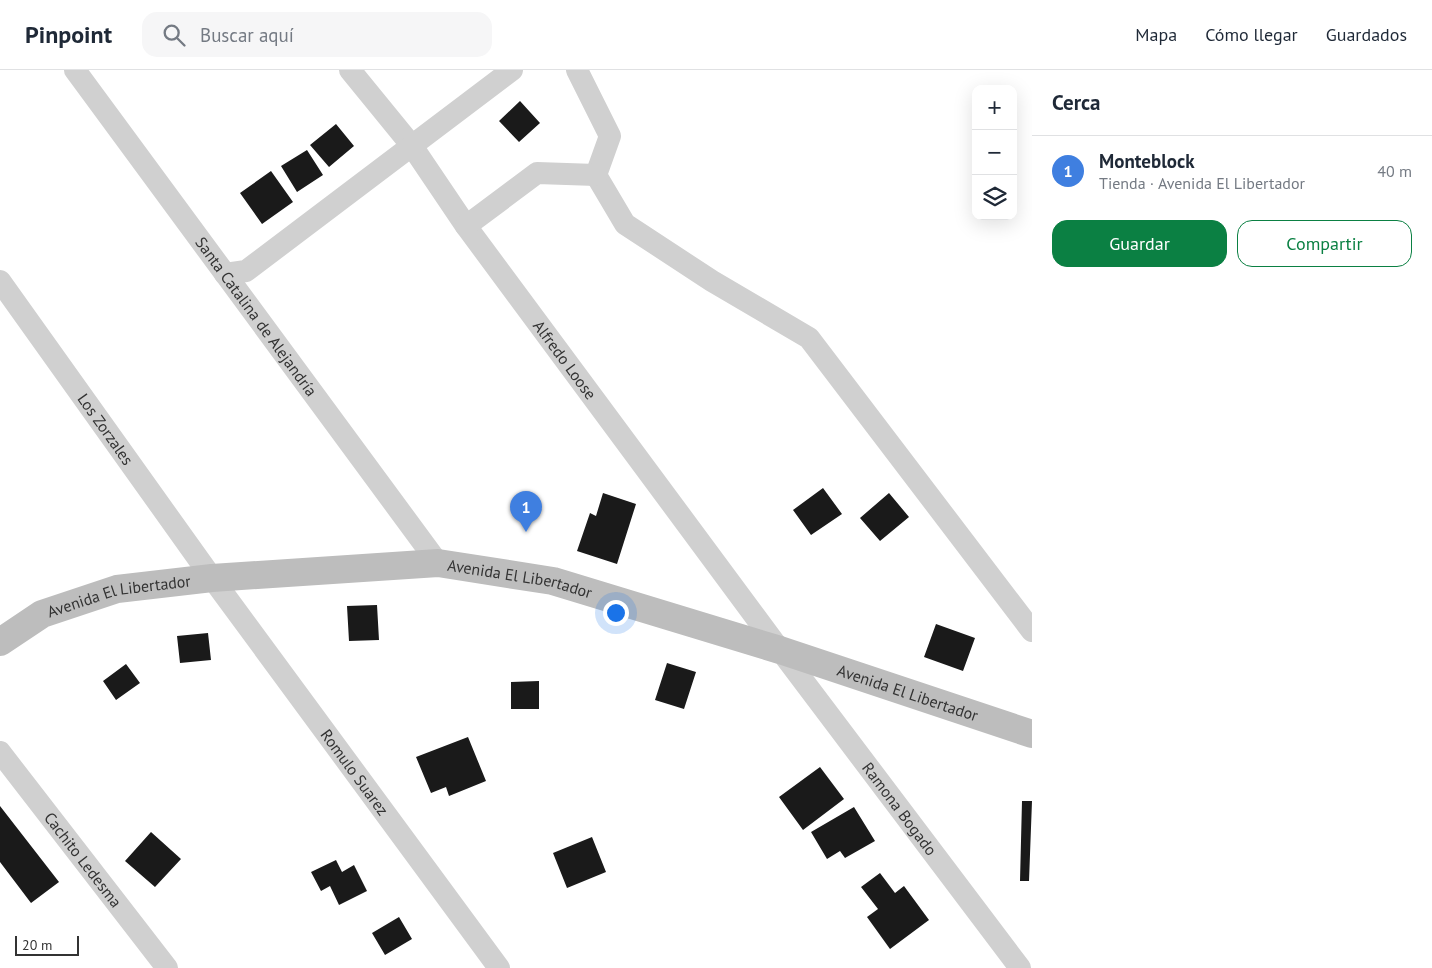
<!DOCTYPE html>
<html lang="es">
<head>
<meta charset="utf-8">
<style>
  body { margin:0; font-family:"PT Sans",sans-serif; background:#f6f6f7; color:#1f2937 }
  .controls { position:absolute; right:15px; top:15px; display:grid; overflow:hidden; border-radius:10px; box-shadow:0 5px 20px #0002 }
  .controls button { width:45px; height:45px; display:grid; place-items:center; padding:0; border:0; border-bottom:1px solid #e0e1e3; background:#fff; color:#1f2937; font:25px sans-serif }
  .scale { position:absolute; left:15px; bottom:12px; width:64px; box-sizing:border-box; padding-left:5px; border:2px solid #333; border-top:0; font-size:14px; line-height:18px; white-space:nowrap; color:#333; -webkit-text-stroke:4px #fff; paint-order:stroke }
  .you { position:absolute; left:615px; top:542px; width:18px; height:18px; margin:-12px; border:4px solid #fff; border-radius:50%; background:#1a73e8; box-shadow:0 0 0 8px #1a73e833 }
  .badge { display:grid; place-items:center; width:32px; height:32px; border-radius:50%; background:#0b8043; color:#fff; font-size:16px; font-weight:700 }
  .pin { position:absolute; translate:-50% -41px; filter:drop-shadow(0 1px 2px #0008) }
  .pin::after { content:''; position:absolute; top:26px; width:18px; height:15px; background:inherit; clip-path:polygon(0 0,100% 0,50% 100%) }
  .list { margin:0; padding:0; list-style:none }
  h2 { display:flex; justify-content:space-between; align-items:center; height:65px; margin:0; padding:0 20px; font-size:21px }
  h2 small { font-size:16px; font-weight:400; color:#747a83 }
  .list li { display:grid; grid-template-columns:32px 1fr auto; gap:15px; align-items:center; box-sizing:border-box; height:70px; padding:0 20px; border-top:1px solid #e0e1e3 }
  .list b { display:block; font-size:19px; white-space:nowrap }
  .list p { margin:0; font-size:16px; white-space:nowrap; color:#747a83 }
  .list em { font-size:16px; font-style:normal; color:#747a83 }
  .actions { display:flex; gap:10px; padding:15px 20px }
  .actions a { flex:1; padding:11px 0; border:1px solid #0b8043; border-radius:15px; text-align:center; font-size:18px; color:#0b8043 }
  .actions .main { background:#0b8043; color:#fff }
  .icon { flex:none; width:28px; height:28px; fill:none; stroke:currentColor; stroke-width:2; stroke-linecap:round; stroke-linejoin:round }
  .map { position:relative; flex:none; width:1032px; height:898px; overflow:hidden }
  header { display:flex; align-items:center; gap:30px; box-sizing:border-box; height:70px; padding:0 25px; background:#fff; border-bottom:1px solid #e0e1e3 }
  header strong { font-size:24px }
  nav { display:flex; gap:28px; margin-inline-start:auto; font-size:18px }
  .search { width:350px; height:45px; background:#f6f6f7; display:flex; align-items:center; gap:12px; box-sizing:border-box; padding:0 18px; border-radius:15px; color:#747a83; font-size:19px }
  main { display:flex }
  aside { flex:1; background:#fff }
  .map>svg:first-child { display:block }
  .building { fill:#1a1a1a }
  .lines { fill:none; stroke-linecap:round; stroke-linejoin:round }
  .street { stroke:#d0d0d0; stroke-width:22 }
  .secondary { stroke:#bdbdbd; stroke-width:28 }
  .labels { text-anchor:middle; dominant-baseline:central; stroke-width:5; stroke-linejoin:round; paint-order:stroke }
  .street-label { font-size:16px; fill:#333; stroke:#fff }
</style>
</head>
<body>
<header>
<strong>Pinpoint</strong>
<div class="search"><svg class="icon" aria-label="search" viewBox="0 0 24 24"><circle cx="10" cy="10" r="6"/><path d="M15 15l6 6"/></svg>Buscar aquí</div>
<nav><a>Mapa</a><a>Cómo llegar</a><a>Guardados</a></nav>
</header>
<main>
<div class="map">
<svg width="1032" height="898" viewBox="0 0 1032 898">
  <rect width="100%" height="100%" fill="#fff"/>
  <path class="building" d="M 520,31 L 540,53 L 519,72 L 499,51 Z
    M 336,54 L 354,76 L 329,97 L 310,75 Z
    M 307,80 L 323,105 L 297,122 L 281,96 Z
    M 271,101 L 293,132 L 262,154 L 240,123 Z
    M 823,418 L 842,444 L 811,465 L 793,440 Z
    M 603,423 L 636,434 L 617,494 L 577,481 L 590,443 L 596,446 Z
    M 889,423 L 909,447 L 880,471 L 860,448 Z
    M 377,535 L 379,570 L 349,571 L 347,536 Z
    M 936,554 L 975,568 L 963,601 L 924,587 Z
    M 208,563 L 211,590 L 180,593 L 177,566 Z
    M 667,593 L 696,602 L 684,639 L 655,630 Z
    M 126,594 L 140,613 L 116,630 L 103,611 Z
    M 539,611 L 539,639 L 511,639 L 511,612 Z
    M 468,667 L 486,711 L 449,726 L 446,717 L 431,723 L 416,687 Z
    M 820,697 L 844,729 L 803,760 L 779,727 Z
    M 1022,731 L 1032,731 L 1029,811 L 1020,811 Z
    M 0,736 L 59,812 L 31,833 L 0,792 Z
    M 854,737 L 875,771 L 845,788 L 840,781 L 827,789 L 811,762 Z
    M 151,762 L 181,789 L 155,817 L 125,791 Z
    M 592,767 L 606,802 L 567,818 L 553,783 Z
    M 336,790 L 342,802 L 354,795 L 367,821 L 339,835 L 330,816 L 321,821 L 311,802 Z
    M 880,803 L 895,823 L 904,816 L 929,850 L 890,879 L 867,847 L 878,839 L 861,817 Z
    M 399,847 L 412,869 L 385,885 L 372,863 Z"/>
  <g class="lines">
    <g class="street">
      <path id="s1" d="M 75,0 L 438,493"/>
      <path id="s2" d="M 350,0 L 412,76 L 466,156 L 780,580 L 1020,898"/>
      <path d="M 577,0 L 610,66 L 596,105 L 625,154 L 712,211 L 809,268 L 1032,561"/>
      <path d="M 466,156 L 537,103 L 596,105"/>
      <path d="M 225,204 L 246,201 L 512,0"/>
      <path id="s3" d="M 0,211 L 212,508 L 499,898"/>
      <path id="s4" d="M 0,682 L 167,898"/>
    </g>
    <path class="secondary" id="s5" d="M 0,572 L 42,544 L 117,519 L 212,508 L 438,493 L 553,511 L 780,580 L 1032,664"/>
  </g>
  <g class="labels">
    <g class="street-label">
      <text stroke="none"><textPath href="#s1" startOffset="306">Santa Catalina de Alejandría</textPath></text>
      <text stroke="none"><textPath href="#s2" startOffset="361">Alfredo Loose</textPath></text>
      <text stroke="none"><textPath href="#s3" startOffset="182">Los Zorzales</textPath></text>
      <text stroke="none"><textPath href="#s5" startOffset="535">Avenida El Libertador</textPath></text>
      <text stroke="none"><textPath href="#s5" startOffset="130">Avenida El Libertador</textPath></text>
      <text stroke="none"><textPath href="#s5" startOffset="940">Avenida El Libertador</textPath></text>
      <text stroke="none"><textPath href="#s3" startOffset="606">Romulo Suarez</textPath></text>
      <text stroke="none"><textPath href="#s2" startOffset="921">Ramona Bogado</textPath></text>
      <text stroke="none"><textPath href="#s4" startOffset="136">Cachito Ledesma</textPath></text>
    </g>
  </g>
</svg>
<div class="controls">
<button>+</button>
<button>−</button>
<button><svg class="icon" aria-label="layers" viewBox="0 0 24 24"><path d="M12 4l9 5-9 5-9-5zM3 14l9 5 9-5"/></svg></button>
</div>
<div class="scale">20 m</div>
<div class="you"></div>
<div class="pin badge" style="left:526px;top:462px;background:#3f7fe0">1</div>
</div>
<aside>
<h2>Cerca<small></small></h2>
<ul class="list">
<li><span class="badge" style="background:#3f7fe0">1</span><div><b>Monteblock</b><p>Tienda · Avenida El Libertador</p></div><em>40 m</em></li>
</ul>
<div class="actions"><a class="main">Guardar</a><a>Compartir</a></div>
</aside>
</main>
</body>
</html>
